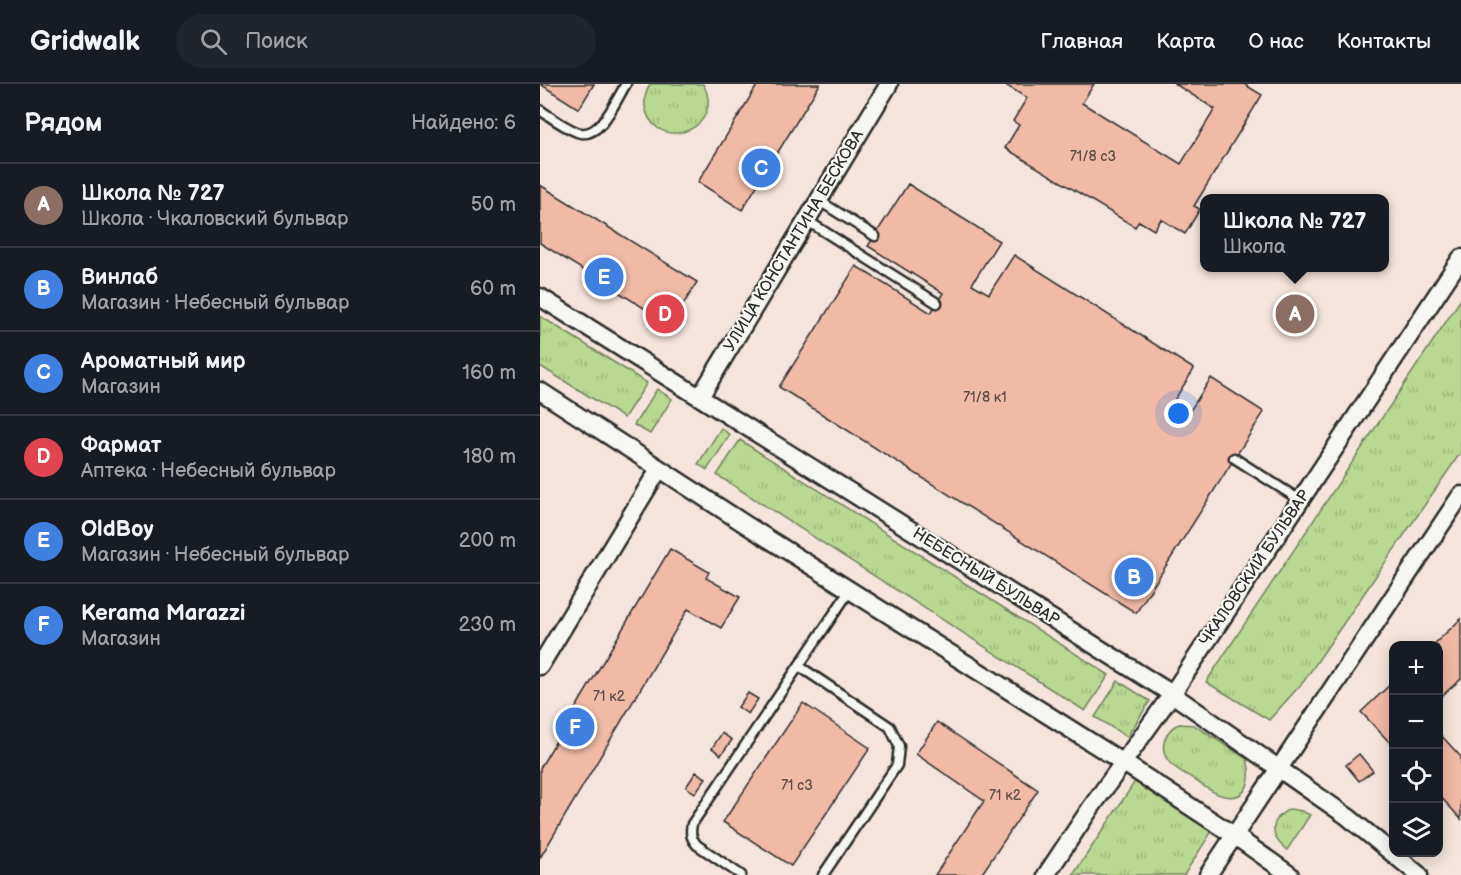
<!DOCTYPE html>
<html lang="ru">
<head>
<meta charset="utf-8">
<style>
  body { margin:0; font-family:"Balsamiq Sans",sans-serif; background:#20242c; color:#f1f3f6 }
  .controls { position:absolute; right:18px; bottom:18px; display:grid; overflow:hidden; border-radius:12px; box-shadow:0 3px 15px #0003 }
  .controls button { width:54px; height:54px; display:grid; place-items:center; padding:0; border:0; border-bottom:2px solid #363941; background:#171b24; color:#f1f3f6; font:30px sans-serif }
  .you { position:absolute; left:639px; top:330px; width:21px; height:21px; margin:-15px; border:4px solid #fff; border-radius:50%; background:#1a73e8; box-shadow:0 0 0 9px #1a73e833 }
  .badge { display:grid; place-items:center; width:39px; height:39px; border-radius:50%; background:#98999b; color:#fff; font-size:20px; font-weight:700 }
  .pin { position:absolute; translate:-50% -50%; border:3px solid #fff; box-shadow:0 2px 6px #0006 }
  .popup { position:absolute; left:660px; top:110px; width:189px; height:78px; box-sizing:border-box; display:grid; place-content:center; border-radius:12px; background:#171b24; filter:drop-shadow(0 2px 4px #0005); font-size:20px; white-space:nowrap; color:#9ea1a6 }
  .popup b { font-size:22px; color:#f1f3f6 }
  .popup::after { content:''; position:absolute; left:50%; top:100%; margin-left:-12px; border:12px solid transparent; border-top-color:#171b24 }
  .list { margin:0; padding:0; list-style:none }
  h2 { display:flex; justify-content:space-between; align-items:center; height:78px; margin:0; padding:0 24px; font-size:26px }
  h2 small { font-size:20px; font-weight:400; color:#9ea1a6 }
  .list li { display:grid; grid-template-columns:39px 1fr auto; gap:18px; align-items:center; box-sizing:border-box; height:84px; padding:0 24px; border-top:2px solid #363941 }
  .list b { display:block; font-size:22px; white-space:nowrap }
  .list p { margin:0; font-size:20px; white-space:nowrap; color:#9ea1a6 }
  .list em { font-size:20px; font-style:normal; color:#9ea1a6 }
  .icon { flex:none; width:33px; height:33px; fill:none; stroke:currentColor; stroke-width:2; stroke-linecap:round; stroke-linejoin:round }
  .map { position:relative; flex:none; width:921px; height:791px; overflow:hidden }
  header { display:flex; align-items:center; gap:36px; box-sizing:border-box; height:84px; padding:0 30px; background:#171b24; border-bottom:2px solid #363941 }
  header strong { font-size:28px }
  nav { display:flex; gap:33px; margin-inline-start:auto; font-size:21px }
  .search { width:420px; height:54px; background:#20242c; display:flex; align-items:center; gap:15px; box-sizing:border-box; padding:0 21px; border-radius:33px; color:#9ea1a6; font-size:22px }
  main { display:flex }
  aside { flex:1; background:#171b24 }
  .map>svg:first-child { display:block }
  .grass { fill:url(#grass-tufts); stroke:#72825e; stroke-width:1.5 }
  .building { fill:#f1baa6; stroke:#2b2b2b; stroke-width:1.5 }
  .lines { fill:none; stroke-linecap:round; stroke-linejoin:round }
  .service-casing { stroke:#2b2b2b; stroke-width:13 }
  .minor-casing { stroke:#2b2b2b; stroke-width:21 }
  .service { stroke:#f6f6f2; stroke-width:8 }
  .minor { stroke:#f6f6f2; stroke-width:16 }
  .labels { text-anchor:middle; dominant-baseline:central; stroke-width:4.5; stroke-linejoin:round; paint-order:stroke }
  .number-label { font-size:14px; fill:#5c4f4a }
  .street-label { font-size:16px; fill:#2b2b2b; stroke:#f6f6f2 }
</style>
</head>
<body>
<header>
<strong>Gridwalk</strong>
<div class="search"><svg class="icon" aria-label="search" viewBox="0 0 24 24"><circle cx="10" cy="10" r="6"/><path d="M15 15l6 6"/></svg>Поиск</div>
<nav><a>Главная</a><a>Карта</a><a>О нас</a><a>Контакты</a></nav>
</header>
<main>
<aside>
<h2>Рядом<small>Найдено: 6</small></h2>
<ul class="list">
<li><span class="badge" style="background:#8d6e63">A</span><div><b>Школа № 727</b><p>Школа · Чкаловский бульвар</p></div><em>50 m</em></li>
<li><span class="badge" style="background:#3f7fe0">B</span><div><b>Винлаб</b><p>Магазин · Небесный бульвар</p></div><em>60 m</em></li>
<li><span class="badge" style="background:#3f7fe0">C</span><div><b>Ароматный мир</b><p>Магазин</p></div><em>160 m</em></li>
<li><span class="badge" style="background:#e0444e">D</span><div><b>Фармат</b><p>Аптека · Небесный бульвар</p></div><em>180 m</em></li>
<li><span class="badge" style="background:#3f7fe0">E</span><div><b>OldBoy</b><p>Магазин · Небесный бульвар</p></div><em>200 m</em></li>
<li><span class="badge" style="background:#3f7fe0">F</span><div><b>Kerama Marazzi</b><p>Магазин</p></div><em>230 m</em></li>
</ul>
</aside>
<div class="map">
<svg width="921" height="791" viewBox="0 0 921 791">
  <defs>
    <pattern id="grass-tufts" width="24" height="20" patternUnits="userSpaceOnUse" patternTransform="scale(1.5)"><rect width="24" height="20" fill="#b9d891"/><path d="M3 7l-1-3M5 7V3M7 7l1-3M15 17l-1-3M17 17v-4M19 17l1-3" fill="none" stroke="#9fba7d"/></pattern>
  </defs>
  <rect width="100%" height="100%" fill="#f4e4db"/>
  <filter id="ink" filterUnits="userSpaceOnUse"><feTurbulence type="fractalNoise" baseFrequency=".0167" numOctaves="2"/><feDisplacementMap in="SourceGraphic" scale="12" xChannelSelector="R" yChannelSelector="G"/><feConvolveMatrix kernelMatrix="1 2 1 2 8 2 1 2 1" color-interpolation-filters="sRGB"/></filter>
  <g filter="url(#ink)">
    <path class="grass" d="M 110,0 L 163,0 C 187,43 120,71 106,27 C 103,17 105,9 110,0 Z
      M 921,215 L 921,368 L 764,597 L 729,636 L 666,598 Z
      M 0,232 L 107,299 L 84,334 L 0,282 Z
      M 117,305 L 132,315 L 110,350 L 94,341 Z
      M 181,344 L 190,351 L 167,386 L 158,380 Z
      M 200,356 L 569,591 L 545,627 L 177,391 Z
      M 578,597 L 610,617 L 587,653 L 555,633 Z
      M 639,640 L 654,641 L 707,675 C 712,693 710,717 684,712 C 673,710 662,701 652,694 C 644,689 632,684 627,675 C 619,662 626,645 639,640 Z
      M 596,696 L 672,747 L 644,791 L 533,791 Z
      M 750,725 L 762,727 L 770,731 L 747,766 C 729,753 729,735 750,725 Z"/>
    <path class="building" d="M 0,0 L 54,0 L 39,25 Z
      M 218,0 L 280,0 L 202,126 L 158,98 Z
      M 464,0 L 554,0 L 542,19 L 641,80 L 675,25 L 635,0 L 704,0 L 722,11 L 654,122 L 660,125 L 645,150 L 621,135 L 614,146 L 599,137 L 595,143 L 465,64 L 479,41 L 473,37 L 487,14 Z
      M 368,100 L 459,157 L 432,200 L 449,210 L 474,171 L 654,285 L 630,323 L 646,333 L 671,294 L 724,328 L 596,529 L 239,303 L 316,182 L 391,229 L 403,209 L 328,162 Z
      M 0,101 L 157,198 L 131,241 L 0,159 Z
      M 130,465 L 169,488 L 166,494 L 200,513 L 181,544 L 148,525 L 0,774 L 0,684 Z
      M 921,535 L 921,595 L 898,615 L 898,562 L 892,562 Z
      M 854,597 L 854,663 L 821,628 Z
      M 208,609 L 218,615 L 208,630 L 198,623 Z
      M 263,619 L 330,664 L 251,782 L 183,738 Z
      M 397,638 L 498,706 L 441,791 L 395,791 L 444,717 L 376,670 Z
      M 898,648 L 921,673 L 921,735 L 898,710 Z
      M 182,649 L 192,656 L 181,671 L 172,664 Z
      M 819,670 L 833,687 L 819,697 L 806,681 Z
      M 156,688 L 166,694 L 155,709 L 146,703 Z"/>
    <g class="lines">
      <g class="service-casing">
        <path id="service" d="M 0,26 C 12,34 24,43 37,48 C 60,57 76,16 86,0
          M 278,116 L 335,152
          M 266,136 L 397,219
          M 694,374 L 760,416
          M 259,582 L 350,643 L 359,662 L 357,681 L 283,791
          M 201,791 L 157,761 C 151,754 150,750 152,740 L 310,506"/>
      </g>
      <g class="minor-casing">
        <path id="minor" d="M 0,213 L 632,610 L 808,733 L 879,791
          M 0,307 L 208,442 L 584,679 L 695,752 L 750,791
          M 160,313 L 349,0
          M 0,582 L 119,385
          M 506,791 L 550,725 L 632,610 L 921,174
          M 668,791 L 921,411"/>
      </g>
      <use href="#service" class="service"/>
      <use href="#minor" class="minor"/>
    </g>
  </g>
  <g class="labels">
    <g class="number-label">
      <text x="553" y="72">71/8 с3</text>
      <text x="445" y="313">71/8 к1</text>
      <text x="69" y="612">71 к2</text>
      <text x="257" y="701">71 с3</text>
      <text x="465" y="711">71 к2</text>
    </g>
    <g class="street-label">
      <text transform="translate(254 157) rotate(-59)">УЛИЦА КОНСТАНТИНА БЕСКОВА</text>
      <text transform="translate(715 484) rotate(-56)">ЧКАЛОВСКИЙ БУЛЬВАР</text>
      <text transform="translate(446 493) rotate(32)">НЕБЕСНЫЙ БУЛЬВАР</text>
    </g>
  </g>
</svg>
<div class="controls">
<button>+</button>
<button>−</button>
<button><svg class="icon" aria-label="locate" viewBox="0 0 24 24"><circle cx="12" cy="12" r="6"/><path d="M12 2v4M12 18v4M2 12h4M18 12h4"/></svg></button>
<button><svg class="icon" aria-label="layers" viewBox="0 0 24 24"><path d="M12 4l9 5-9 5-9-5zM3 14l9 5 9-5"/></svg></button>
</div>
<div class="you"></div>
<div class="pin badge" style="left:755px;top:230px;background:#8d6e63">A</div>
<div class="popup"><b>Школа № 727</b>Школа</div>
<div class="pin badge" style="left:594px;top:493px;background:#3f7fe0">B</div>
<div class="pin badge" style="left:221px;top:84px;background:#3f7fe0">C</div>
<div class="pin badge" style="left:125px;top:230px;background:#e0444e">D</div>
<div class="pin badge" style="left:64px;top:193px;background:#3f7fe0">E</div>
<div class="pin badge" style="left:35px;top:643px;background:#3f7fe0">F</div>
</div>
</main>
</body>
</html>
